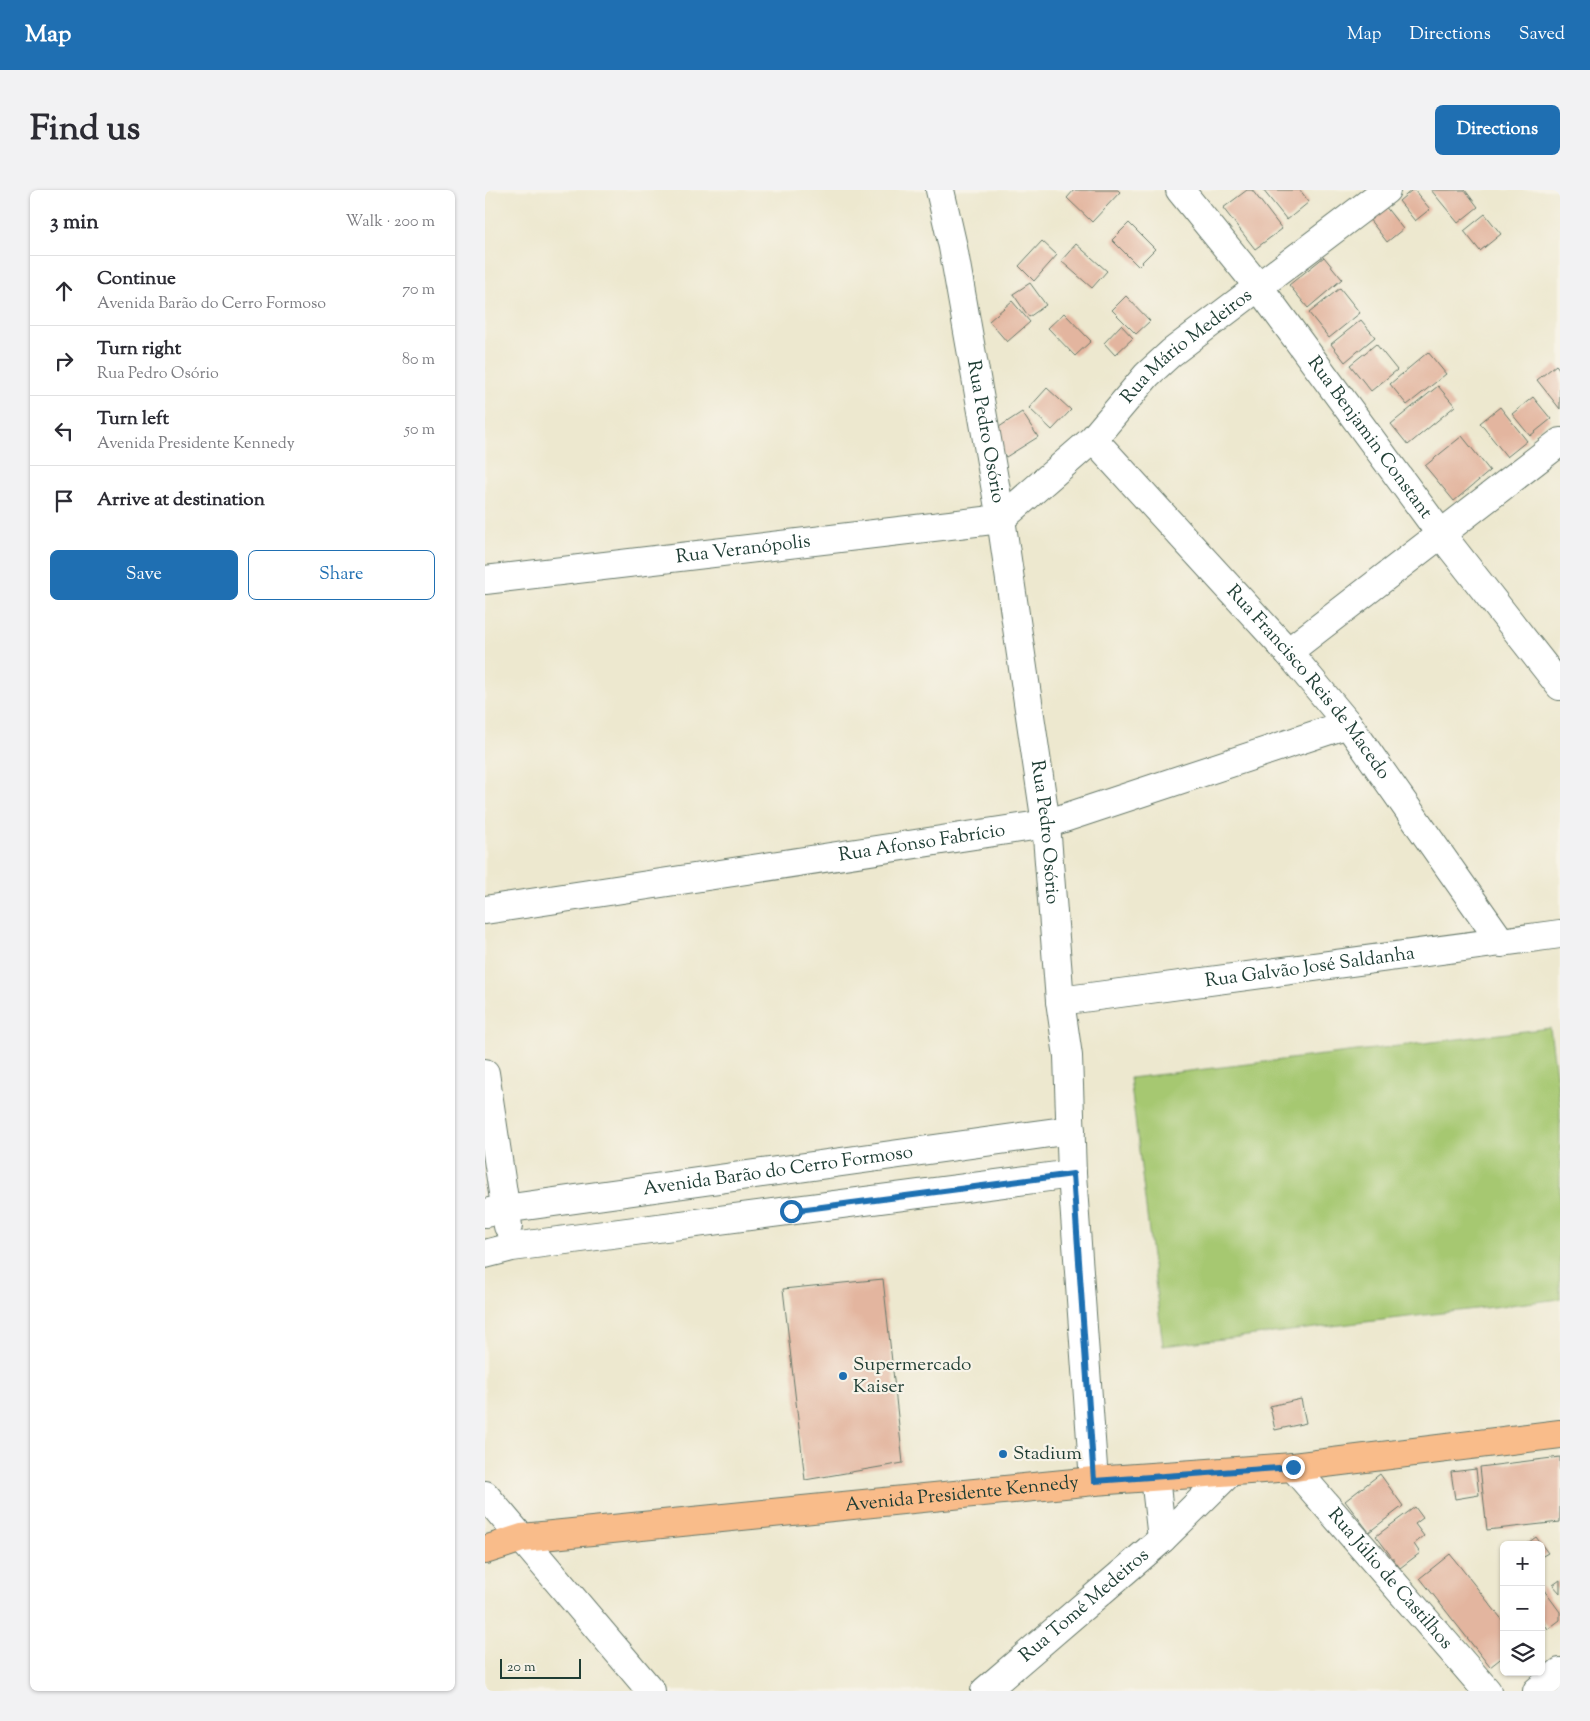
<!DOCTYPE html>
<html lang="en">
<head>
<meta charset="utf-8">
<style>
  body { margin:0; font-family:"Sorts Mill Goudy",serif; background:#f2f2f3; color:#2b2b33 }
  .controls { position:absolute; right:15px; bottom:15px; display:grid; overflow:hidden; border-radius:8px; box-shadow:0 1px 4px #0004 }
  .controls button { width:45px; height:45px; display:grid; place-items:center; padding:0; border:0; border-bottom:1px solid #e1e1e2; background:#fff; color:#2b2b33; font:25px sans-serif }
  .scale { position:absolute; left:15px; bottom:12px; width:81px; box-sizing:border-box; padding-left:5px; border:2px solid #1f3d34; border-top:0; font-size:14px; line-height:18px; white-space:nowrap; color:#1f3d34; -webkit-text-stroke:4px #f7f3e8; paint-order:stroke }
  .stop { position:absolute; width:15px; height:15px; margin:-11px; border:4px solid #1f6fb2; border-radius:50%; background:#fff }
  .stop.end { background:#1f6fb2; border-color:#fff; box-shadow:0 1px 5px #0008 }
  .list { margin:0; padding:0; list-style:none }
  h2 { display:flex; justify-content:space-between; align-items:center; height:65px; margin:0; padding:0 20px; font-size:21px }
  h2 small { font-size:16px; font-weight:400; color:#7c7c81 }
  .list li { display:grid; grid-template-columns:32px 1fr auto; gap:15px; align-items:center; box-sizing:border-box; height:70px; padding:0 20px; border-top:1px solid #e1e1e2 }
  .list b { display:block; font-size:19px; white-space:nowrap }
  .list p { margin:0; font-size:16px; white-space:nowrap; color:#7c7c81 }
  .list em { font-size:16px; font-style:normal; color:#7c7c81 }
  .actions { display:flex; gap:10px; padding:15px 20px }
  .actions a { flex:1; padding:11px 0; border:1px solid #1f6fb2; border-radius:8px; text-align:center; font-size:18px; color:#1f6fb2 }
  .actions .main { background:#1f6fb2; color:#fff }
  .icon { flex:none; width:28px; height:28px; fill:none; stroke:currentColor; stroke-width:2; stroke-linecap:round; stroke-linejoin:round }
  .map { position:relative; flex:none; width:1075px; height:1501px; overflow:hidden; border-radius:8px }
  header { display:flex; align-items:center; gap:30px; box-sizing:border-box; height:70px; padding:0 25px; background:#1f6fb2; color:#fff }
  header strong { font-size:24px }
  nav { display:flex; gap:28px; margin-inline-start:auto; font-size:18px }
  .intro { display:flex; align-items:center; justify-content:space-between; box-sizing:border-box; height:120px; padding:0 30px }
  h1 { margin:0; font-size:35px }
  .button { padding:12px 22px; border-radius:8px; background:#1f6fb2; color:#fff; font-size:18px; font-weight:700 }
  main { display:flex; gap:30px; padding:0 30px }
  aside { flex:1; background:#fff; border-radius:8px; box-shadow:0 1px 4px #0004 }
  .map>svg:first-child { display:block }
  .green { fill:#a6c871; stroke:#628252 }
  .building { fill:#e3b59f }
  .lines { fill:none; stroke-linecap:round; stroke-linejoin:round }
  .minor-casing { stroke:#67796a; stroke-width:30 }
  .major-casing { stroke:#67796a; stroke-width:30 }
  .minor { stroke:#fff; stroke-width:28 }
  .major { stroke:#f9bc8a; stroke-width:28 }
  .route { stroke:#1f6fb2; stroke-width:6 }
  .poi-dot { fill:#1f6fb2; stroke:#f7f3e8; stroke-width:2 }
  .labels { text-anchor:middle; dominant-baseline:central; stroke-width:4.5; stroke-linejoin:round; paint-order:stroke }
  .street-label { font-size:19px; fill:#1f3d34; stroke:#f7f3e8 }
  .poi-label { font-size:19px; fill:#1f3d34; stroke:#f7f3e8; text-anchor:start }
</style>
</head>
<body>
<header>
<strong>Map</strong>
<nav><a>Map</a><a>Directions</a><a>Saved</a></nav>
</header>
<div class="intro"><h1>Find us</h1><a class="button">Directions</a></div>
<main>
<aside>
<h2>3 min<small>Walk · 200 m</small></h2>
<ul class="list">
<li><svg class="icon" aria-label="ahead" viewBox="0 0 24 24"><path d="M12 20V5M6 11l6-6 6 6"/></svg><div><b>Continue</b><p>Avenida Barão do Cerro Formoso</p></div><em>70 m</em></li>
<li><svg class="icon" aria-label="right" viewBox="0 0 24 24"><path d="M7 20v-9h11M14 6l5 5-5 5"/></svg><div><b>Turn right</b><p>Rua Pedro Osório</p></div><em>80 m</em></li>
<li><svg class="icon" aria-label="left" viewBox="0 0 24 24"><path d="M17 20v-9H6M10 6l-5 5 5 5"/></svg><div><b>Turn left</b><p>Avenida Presidente Kennedy</p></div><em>50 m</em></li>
<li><svg class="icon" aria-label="arrive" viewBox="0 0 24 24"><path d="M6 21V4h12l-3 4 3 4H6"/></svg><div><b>Arrive at destination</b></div></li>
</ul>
<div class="actions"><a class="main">Save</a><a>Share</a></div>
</aside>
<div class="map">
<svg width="1075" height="1501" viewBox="0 0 1075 1501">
  <rect width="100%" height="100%" fill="#f7f3e8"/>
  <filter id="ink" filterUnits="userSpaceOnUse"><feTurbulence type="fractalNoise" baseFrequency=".02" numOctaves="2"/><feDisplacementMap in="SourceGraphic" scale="10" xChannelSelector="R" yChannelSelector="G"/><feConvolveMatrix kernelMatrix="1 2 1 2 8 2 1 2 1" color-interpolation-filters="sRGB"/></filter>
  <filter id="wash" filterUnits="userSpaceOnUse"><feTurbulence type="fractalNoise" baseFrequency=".0096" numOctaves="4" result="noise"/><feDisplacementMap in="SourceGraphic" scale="20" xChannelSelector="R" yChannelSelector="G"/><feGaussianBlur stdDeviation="1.12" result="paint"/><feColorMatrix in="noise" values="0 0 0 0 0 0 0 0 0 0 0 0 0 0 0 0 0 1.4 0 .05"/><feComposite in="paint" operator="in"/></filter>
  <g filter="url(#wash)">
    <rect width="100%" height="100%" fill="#ede8cf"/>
    <path class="green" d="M 1065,838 L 1075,916 L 1075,1109 L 678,1156 L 645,888 Z"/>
    <g id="blocks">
      <path class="building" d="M 589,0 L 633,0 L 635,2 L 607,32 L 582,8 Z
        M 762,0 L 767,0 L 797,39 L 770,59 L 738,18 Z
        M 778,0 L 815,0 L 824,12 L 802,30 Z
        M 927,0 L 929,0 L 945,19 L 930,31 L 914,11 Z
        M 946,0 L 980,0 L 993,17 L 973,33 Z
        M 900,16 L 918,39 L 902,52 L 884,29 Z
        M 1000,24 L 1016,44 L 995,61 L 979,41 Z
        M 644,33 L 670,59 L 653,76 L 627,50 Z
        M 557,51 L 572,65 L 549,91 L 534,76 Z
        M 591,54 L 622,81 L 607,98 L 576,71 Z
        M 839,67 L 857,89 L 823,118 L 804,95 Z
        M 545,93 L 561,115 L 544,127 L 528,104 Z
        M 855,98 L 875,123 L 844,148 L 824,123 Z
        M 641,106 L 665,131 L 651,144 L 627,120 Z
        M 527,111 L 545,132 L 522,152 L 504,131 Z
        M 579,123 L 606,151 L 590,166 L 563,138 Z
        M 876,130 L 890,147 L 860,172 L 846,154 Z
        M 636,135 L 648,148 L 630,165 L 619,153 Z
        M 891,154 L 912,180 L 886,201 L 865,175 Z
        M 943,162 L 961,184 L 922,215 L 905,194 Z
        M 1071,175 L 1075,180 L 1075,219 L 1052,190 Z
        M 953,196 L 970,216 L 923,255 L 906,234 Z
        M 562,198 L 586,220 L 567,240 L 544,218 Z
        M 1048,207 L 1066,229 L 1045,246 L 1027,224 Z
        M 1015,217 L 1042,251 L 1022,267 L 995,233 Z
        M 537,222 L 553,247 L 521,267 L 505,243 Z
        M 977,246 L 1005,281 L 969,311 L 940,276 Z
        M 398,1089 L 418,1273 L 320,1290 L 298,1099 Z
        M 816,1209 L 821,1233 L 790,1240 L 785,1216 Z
        M 1075,1267 L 1075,1332 L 1002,1340 L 995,1277 Z
        M 991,1279 L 994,1305 L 970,1309 L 966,1282 Z
        M 895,1284 L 918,1316 L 884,1342 L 860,1311 Z
        M 930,1317 L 938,1328 L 930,1334 L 939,1346 L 929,1354 L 935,1363 L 915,1378 L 891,1346 Z
        M 1051,1347 L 1063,1363 L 1056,1367 L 1056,1355 L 1040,1355 Z
        M 965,1364 L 1019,1432 L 1019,1466 L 1005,1477 L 935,1388 Z
        M 1075,1390 L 1075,1403 L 1068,1395 Z
        M 1056,1396 L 1075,1422 L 1075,1430 L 1063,1439 L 1056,1429 Z"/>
    </g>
  </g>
  <g filter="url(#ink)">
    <use href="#blocks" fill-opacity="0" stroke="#67796a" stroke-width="1"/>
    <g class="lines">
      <g class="minor-casing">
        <g id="minor">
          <path id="s1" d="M 455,0 L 468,57 L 516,329 L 561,634 L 575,811 L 583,866 L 587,984 L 609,1291"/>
          <path id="s2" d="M 695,0 L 773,96 L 955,343 L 1075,496"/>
          <path id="s3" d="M 608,249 L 803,462 L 863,534 L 1017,753"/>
          <path id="s4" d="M 0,390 L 516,329 L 608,249 L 662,185 L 686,163 L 901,0"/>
          <path d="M 803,462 L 1075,252"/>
          <path id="s5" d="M 0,720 L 561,634 L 863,534"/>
          <path id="s6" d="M 575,811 L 1075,744"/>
          <path d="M 0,883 L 23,1036"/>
          <path id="s7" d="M 0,1023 L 19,1019 L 586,940"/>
          <path d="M 0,1064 L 27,1057 L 587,984"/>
          <path id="s8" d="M 808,1277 L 1002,1501"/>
          <path d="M 670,1287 L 677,1349"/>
          <path d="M 0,1305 L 166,1501"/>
          <path id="s9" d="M 500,1501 L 677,1349 L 745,1282"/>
          <path d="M 1052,1501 L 1075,1482"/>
        </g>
      </g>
      <g class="major-casing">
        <g id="major">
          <path id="s10" d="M 0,1360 L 37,1348 L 609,1291 L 808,1277 L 1075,1244"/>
        </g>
      </g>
      <use href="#minor" class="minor"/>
      <use href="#major" class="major"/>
    </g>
  </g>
  <g class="lines" filter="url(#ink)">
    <path class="route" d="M 306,1021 L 588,984 L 609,1291 L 808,1277"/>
  </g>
  <g class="poi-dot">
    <circle cx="358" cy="1186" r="5"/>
    <circle cx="518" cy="1264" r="5"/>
  </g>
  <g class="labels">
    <g class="street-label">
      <text stroke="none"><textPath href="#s4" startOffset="774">Rua Mário Medeiros</textPath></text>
      <text stroke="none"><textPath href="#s1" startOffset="246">Rua Pedro Osório</textPath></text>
      <text stroke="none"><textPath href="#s2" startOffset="312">Rua Benjamin Constant</textPath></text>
      <text stroke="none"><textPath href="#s4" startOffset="260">Rua Veranópolis</textPath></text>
      <text stroke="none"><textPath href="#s3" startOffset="325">Rua Francisco Reis de Macedo</textPath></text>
      <text stroke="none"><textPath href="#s1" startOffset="651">Rua Pedro Osório</textPath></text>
      <text stroke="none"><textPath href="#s5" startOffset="442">Rua Afonso Fabrício</textPath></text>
      <text stroke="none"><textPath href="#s6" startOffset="252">Rua Galvão José Saldanha</textPath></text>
      <text stroke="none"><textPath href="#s7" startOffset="296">Avenida Barão do Cerro Formoso</textPath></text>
      <text stroke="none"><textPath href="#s10" startOffset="481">Avenida Presidente Kennedy</textPath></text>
      <text stroke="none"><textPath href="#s8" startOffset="148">Rua Júlio de Castilhos</textPath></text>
      <text stroke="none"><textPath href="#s9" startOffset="131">Rua Tomé Medeiros</textPath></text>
    </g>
    <g class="poi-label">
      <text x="368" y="1175">Supermercado<tspan x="368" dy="22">Kaiser</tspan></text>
      <text x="528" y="1264">Stadium</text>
    </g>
  </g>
</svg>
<div class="controls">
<button>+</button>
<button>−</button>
<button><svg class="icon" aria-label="layers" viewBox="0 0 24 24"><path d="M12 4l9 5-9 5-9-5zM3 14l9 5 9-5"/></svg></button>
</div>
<div class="scale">20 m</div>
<div class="stop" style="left:306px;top:1021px"></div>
<div class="stop end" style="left:808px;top:1277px"></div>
</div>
</main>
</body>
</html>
